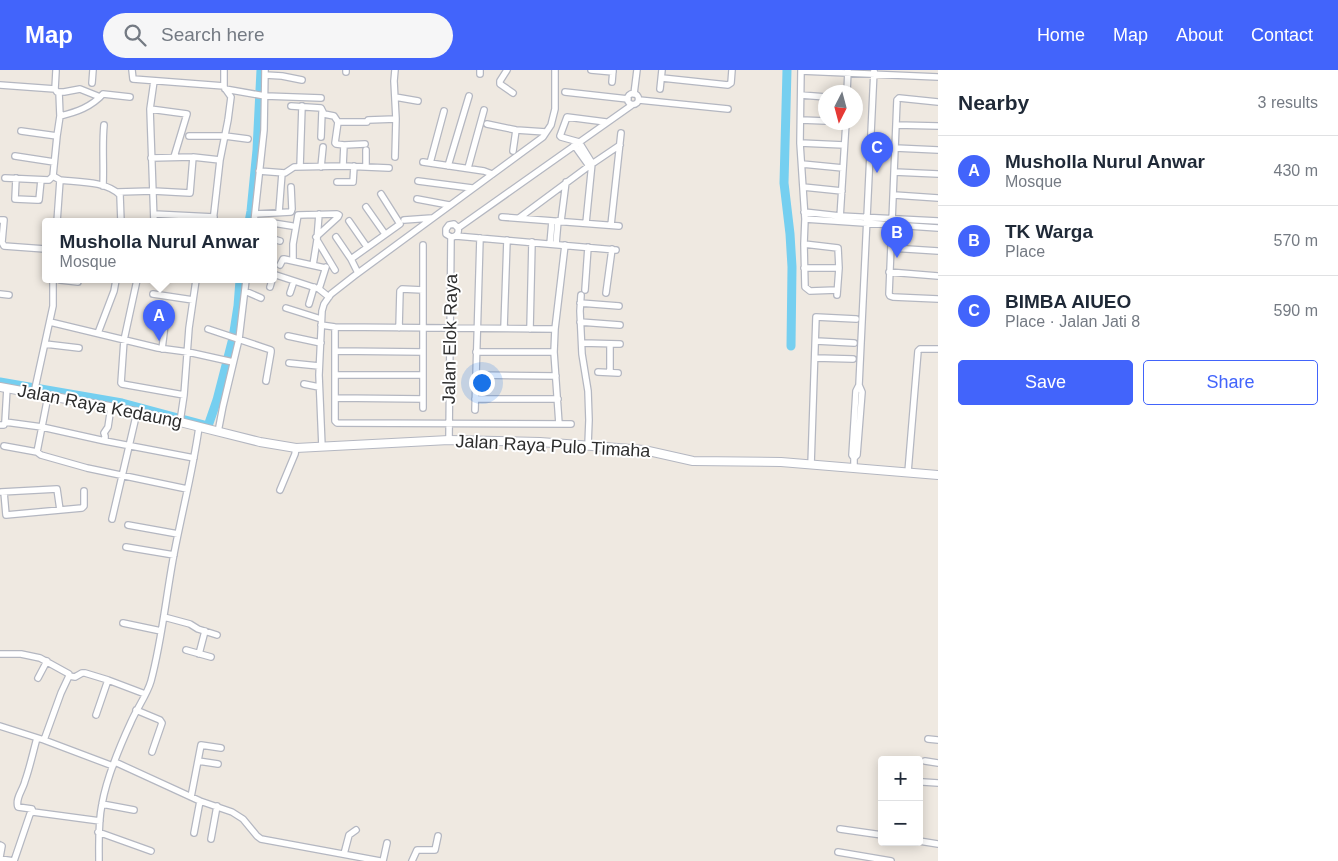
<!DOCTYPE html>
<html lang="en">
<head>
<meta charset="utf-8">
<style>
  body { margin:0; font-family:Arial,sans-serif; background:#f6f6f7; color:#1f2937 }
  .controls { position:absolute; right:15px; bottom:15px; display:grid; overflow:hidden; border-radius:5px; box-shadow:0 2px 12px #0003 }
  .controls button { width:45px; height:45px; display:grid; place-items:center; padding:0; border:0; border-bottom:1px solid #e0e1e3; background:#fff; color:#1f2937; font:25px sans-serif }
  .compass { position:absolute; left:818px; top:15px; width:45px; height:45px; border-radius:50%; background:#fff; box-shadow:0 2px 12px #0003; rotate:186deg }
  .you { position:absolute; left:481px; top:312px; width:18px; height:18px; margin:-12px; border:4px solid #fff; border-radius:50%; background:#1a73e8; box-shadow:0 0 0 8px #1a73e833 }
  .badge { display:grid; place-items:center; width:32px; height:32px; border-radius:50%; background:#4264fb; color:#fff; font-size:16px; font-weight:700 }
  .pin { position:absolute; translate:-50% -41px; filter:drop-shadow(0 1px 2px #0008) }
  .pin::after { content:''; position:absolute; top:26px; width:18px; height:15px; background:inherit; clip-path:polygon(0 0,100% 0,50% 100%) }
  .popup { position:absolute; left:42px; top:148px; width:235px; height:65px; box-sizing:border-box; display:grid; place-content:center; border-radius:5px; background:#fff; filter:drop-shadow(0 1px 4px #0005); font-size:16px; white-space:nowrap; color:#747a83 }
  .popup b { font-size:19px; color:#1f2937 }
  .popup::after { content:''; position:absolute; left:50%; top:100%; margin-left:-10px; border:10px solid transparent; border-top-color:#fff }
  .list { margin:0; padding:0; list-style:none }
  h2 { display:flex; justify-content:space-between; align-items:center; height:65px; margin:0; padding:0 20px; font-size:21px }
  h2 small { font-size:16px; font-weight:400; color:#747a83 }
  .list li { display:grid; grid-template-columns:32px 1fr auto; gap:15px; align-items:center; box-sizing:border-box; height:70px; padding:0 20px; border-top:1px solid #e0e1e3 }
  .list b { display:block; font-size:19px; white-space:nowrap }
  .list p { margin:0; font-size:16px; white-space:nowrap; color:#747a83 }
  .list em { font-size:16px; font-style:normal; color:#747a83 }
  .actions { display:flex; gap:10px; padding:15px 20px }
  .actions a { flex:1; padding:11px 0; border:1px solid #4264fb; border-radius:5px; text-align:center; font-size:18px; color:#4264fb }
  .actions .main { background:#4264fb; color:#fff }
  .icon { flex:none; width:28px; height:28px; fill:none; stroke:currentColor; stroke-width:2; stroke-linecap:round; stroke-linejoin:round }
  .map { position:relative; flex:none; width:938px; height:791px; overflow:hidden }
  header { display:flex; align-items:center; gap:30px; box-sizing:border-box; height:70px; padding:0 25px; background:#4264fb; color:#fff }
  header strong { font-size:24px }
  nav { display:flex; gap:28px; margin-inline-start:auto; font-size:18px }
  .search { width:350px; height:45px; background:#f6f6f7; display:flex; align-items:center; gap:12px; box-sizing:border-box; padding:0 18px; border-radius:28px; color:#747a83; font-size:19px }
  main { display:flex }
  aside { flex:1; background:#fff }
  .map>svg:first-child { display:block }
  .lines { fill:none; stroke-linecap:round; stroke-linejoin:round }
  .river { stroke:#75cff0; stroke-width:9 }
  .street-casing { stroke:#b4b7c1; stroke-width:8 }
  .secondary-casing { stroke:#b4b7c1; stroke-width:10 }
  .street { stroke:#fff; stroke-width:5.5 }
  .secondary { stroke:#fff; stroke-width:8 }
  .labels { text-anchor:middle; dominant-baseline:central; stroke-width:4; stroke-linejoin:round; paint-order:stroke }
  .street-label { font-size:18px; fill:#2e2e2e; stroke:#fff }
</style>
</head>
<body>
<header>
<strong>Map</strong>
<div class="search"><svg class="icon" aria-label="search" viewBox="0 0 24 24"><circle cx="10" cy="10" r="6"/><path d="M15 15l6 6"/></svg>Search here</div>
<nav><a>Home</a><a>Map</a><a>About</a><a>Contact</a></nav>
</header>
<main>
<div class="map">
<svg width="938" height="791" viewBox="0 0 938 791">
  <rect width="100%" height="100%" fill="#efe9e1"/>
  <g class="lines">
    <path class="river" d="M 787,0 L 784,113 L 790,164 L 792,197 L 791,276
      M 249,152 L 251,141 L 257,80 L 261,0
      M 0,312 L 122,333 L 208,356 L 217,330 L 233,268 L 238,236 L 240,210"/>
    <g class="street-casing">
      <path id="street" d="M 132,0 L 133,9 L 224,16
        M 346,0 L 346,2
        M 395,0 L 394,11 L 396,49 L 395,87
        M 480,0 L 480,4
        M 507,0 L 500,11 L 500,14 L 513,23
        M 591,0 L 613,2
        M 801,0 L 800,73 L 805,149 L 804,174 L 805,217 L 810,221 L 837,220
        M 56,1 L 55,19 L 57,22 L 64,22 L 80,19 L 100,27
        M 801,1 L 938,7
        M 265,5 L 282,6 L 302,10
        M 662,8 L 728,15 L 731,13 L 732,0
        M 154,11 L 150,39 L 154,152
        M 612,12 L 613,0
        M 92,13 L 93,0
        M 0,15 L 55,19
        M 225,19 L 265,26 L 321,28
        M 660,19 L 662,0
        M 59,22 L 60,46
        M 565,22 L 628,29
        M 847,22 L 848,0
        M627.5 29a5.5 5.5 0 1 1 11 0a5.5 5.5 0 1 1-11 0Z
        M 634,24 L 637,0
        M 801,25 L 826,27
        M 395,27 L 418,31
        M 639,30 L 728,39
        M 938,32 L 899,28 L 897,30 L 889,224 L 890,226 L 893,227 L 938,229
        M 291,36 L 321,38 L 324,44 L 334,46 L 338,52
        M 150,39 L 187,44 L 174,87
        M 801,50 L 826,51
        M 487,54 L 516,60 L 546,62
        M 896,55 L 938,56
        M 21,61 L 57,66
        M 189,66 L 225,66 L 248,69
        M 321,67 L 322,42
        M 800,73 L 844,75
        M 344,75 L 365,74
        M 574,75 L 589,96
        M 895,78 L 938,80
        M 513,81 L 516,60
        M 15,86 L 54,92
        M 151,88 L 193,87 L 220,90
        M 423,92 L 484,101 L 492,104
        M 430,93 L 444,41
        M 802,94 L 843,98
        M 343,96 L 389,98
        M 448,96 L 469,26
        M 300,97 L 302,36
        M 321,97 L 323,77
        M 366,97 L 366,80
        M 468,98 L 484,40
        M 259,101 L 285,103 L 294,97 L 343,96 L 344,75 L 336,74 L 335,73 L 338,52 L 367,52 L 368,50 L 396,49
        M 894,102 L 938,104
        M 5,108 L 49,110 L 53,106
        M 16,108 L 15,129 L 37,130 L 39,130 L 41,110
        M 418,111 L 472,118
        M 337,112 L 353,112 L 354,96
        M 103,116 C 104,95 102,75 104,55
        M 803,117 L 842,121
        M 118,122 L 153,121 L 190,123 L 193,87
        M 894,125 L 938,128
        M 417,129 L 449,135
        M 366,137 L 385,164
        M 279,142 L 282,103
        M 804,142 L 840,146 L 938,151
        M 154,144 L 214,147
        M 255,144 L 291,142 L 292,139 L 291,117
        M 319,144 L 317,170 L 335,200
        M 502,147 L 619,156
        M 519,148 L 589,96 L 620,75
        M 840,148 L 846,52
        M 805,149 L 938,158
        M 0,150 L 4,150 L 2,172 L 4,176 L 45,179
        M 404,150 L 432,148
        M 349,151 L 367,177
        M 561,151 L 566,112
        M 57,152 L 60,110
        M 121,152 L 120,125 C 106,111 79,112 60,110 L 53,106 L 57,66 L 60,46 C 77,42 91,37 103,24 L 130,27
        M 213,152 L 220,90 L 228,50 L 231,27 L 224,17 L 224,0
        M 254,152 L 264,60 L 265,0
        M 273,153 L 292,156
        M 586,153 L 592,93 L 579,72 L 561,67 L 560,66 L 567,47 L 606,52
        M 611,155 L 621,63
        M 458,158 L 454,154 L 449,155 L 446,159 L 446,164 L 451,167 C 457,167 459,163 458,158 L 632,35
        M 456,166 L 616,180
        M 316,167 L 338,147 L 339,145
        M 336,167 L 351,189 L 358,203
        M 273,169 L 280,171
        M 550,174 L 552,151
        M 556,174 L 558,151
        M 804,174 L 838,178 L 839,198 L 837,225
        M 891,178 L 938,181
        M 351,189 L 400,154 L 381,124
        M 293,190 L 293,174 L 298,145 L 337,144 L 339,145
        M 280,195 L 283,189 L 284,189 L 325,198
        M 313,195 L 317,170
        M 804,198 L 839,198
        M 889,202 L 938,206
        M 273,204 L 319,219 L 329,227
        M 60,210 L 78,212
        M 137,210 L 124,270 L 121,313 L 122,314 L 184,325
        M 270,217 L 272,210
        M 319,219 L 326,197
        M 585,220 L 588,177
        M 245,221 L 261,228
        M 290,223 L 294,211
        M 606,223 L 612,179
        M 0,224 L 9,225
        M 153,224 L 193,230
        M 581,225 L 580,241 L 582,284 L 588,321 L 589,350 L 588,375
        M 580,233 L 619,236
        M 309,234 L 314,217
        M 286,238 L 321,249
        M 50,252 L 158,278 L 188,282 L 233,292
        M 580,252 L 620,255
        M 321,255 L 335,257 L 555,259
        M 335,257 L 335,351 L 337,353 L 571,354
        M 399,258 L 400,221 L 402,219 L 423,220
        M 504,258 L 507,170
        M 208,259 L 271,280 L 271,282 L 266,311
        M 530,259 L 532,172
        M 98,263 L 114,221 L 116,210
        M 288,266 L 321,273
        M 816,271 L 854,273
        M 582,273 L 620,274
        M 45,274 L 79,278
        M 162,279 L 165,255
        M 335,281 L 423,282
        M 476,282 L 554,282
        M 815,288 L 853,289
        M 289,293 L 319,296
        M 598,302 L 618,303
        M 610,302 L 610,274
        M 335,305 L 423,305
        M 476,305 L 556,306
        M 304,314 L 319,317
        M 34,323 L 53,236 L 53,210
        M 335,328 L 423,329
        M 475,329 L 558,329
        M 423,338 L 423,175
        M 475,340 L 480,168
        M 5,352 L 7,318
        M 180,352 L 184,325 L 189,258 L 196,210
        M 559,354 L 554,282 L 555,259 L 565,175
        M 0,355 L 4,355 L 5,352 L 42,357 L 105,371 L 194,388
        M 218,362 L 223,336 L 239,269 L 246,210
        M 449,370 L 451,167
        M 105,371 L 105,366 L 104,363 L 108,357 L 111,337
        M 4,376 L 37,382 L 41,385 L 87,398 L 187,419
        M 322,377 L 319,305 L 322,241 L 324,234 L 331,224 L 354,206 L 543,67 L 551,55 L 555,39 L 555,0
        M 37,382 L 48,326
        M 854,388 L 852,385 L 856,321 L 859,315 L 874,0
        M 811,395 L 816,247 L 856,249
        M 854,397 L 854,388 L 857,385 L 862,322 L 859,315
        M 908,402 L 918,281 L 920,279 L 938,279
        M 280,420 L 295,384 L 296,378
        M 1,422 L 57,419 L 60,440
        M 4,422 L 6,445 L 82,438 L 84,436 L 84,421
        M 112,449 L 137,342
        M 128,455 L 178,464
        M 126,477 L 174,485
        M 164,547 L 190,554 L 198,559 L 217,565
        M 123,553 L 161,561
        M 186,580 L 211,587
        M 0,584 L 21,584 L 40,588 L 69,604 L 69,606 L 75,607 L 82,603 L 85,603 L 108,610 L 145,624
        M 199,584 L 205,561
        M 38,608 L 47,591
        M 136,640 L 160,650 L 162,653 L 152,682
        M 96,645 L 108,610
        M 0,656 L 44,670 L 113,696
        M 928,669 L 938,670
        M 44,670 L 61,623 L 69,606
        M 198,691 L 218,694
        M 925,691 L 938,693
        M 115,692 L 200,731 L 232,742 L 243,749 L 257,766 L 261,769 L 380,791
        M 923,712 L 938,713
        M 191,727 L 201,675 L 221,678
        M 102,734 L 134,740
        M 33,742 L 32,739 L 18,737 C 15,728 23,720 25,711 C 30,697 33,682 37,668
        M 840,759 L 882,765
        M 98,762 L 151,781
        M 194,763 L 200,731
        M 211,769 L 217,736
        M 919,771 L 938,774
        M 0,775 L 2,776 L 0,787
        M 838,782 L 891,791
        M 344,784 L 349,765 L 356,760
        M 0,789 L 14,791
        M 14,791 L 30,744 L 33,742 L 100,751
        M 99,791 C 99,772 98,753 102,734 C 107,706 119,678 131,652 C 137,638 147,625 151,611 C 162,570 166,526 174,484 C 182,442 193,400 199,357
        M 383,791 L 387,773
        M 412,791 L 417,780 L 435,780 L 438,766"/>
    </g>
    <g class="secondary-casing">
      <path id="secondary" d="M 0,317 L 137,342 L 180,352 L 260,372 L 296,378 L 449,370 L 540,372 L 644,380 L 693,391 L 781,392 L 938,405"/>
    </g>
    <use href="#street" class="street"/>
    <use href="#secondary" class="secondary"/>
  </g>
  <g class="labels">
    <g class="street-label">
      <text transform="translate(450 269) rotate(-89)">Jalan Elok Raya</text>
      <text transform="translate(100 336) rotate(11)">Jalan Raya Kedaung</text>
      <text transform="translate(553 376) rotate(3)">Jalan Raya Pulo Timaha</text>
    </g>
  </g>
</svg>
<div class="controls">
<button>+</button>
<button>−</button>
</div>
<svg class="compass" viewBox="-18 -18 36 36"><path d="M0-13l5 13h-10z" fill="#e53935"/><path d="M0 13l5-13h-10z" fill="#747a83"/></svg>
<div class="you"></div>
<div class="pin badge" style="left:159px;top:271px">A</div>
<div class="popup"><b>Musholla Nurul Anwar</b>Mosque</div>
<div class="pin badge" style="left:897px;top:188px">B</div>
<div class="pin badge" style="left:877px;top:103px">C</div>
</div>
<aside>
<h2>Nearby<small>3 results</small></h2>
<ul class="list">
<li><span class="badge">A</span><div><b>Musholla Nurul Anwar</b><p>Mosque</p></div><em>430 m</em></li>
<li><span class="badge">B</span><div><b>TK Warga</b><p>Place</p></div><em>570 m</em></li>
<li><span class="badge">C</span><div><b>BIMBA AIUEO</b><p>Place · Jalan Jati 8</p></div><em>590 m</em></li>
</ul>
<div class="actions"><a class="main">Save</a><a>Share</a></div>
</aside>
</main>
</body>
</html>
